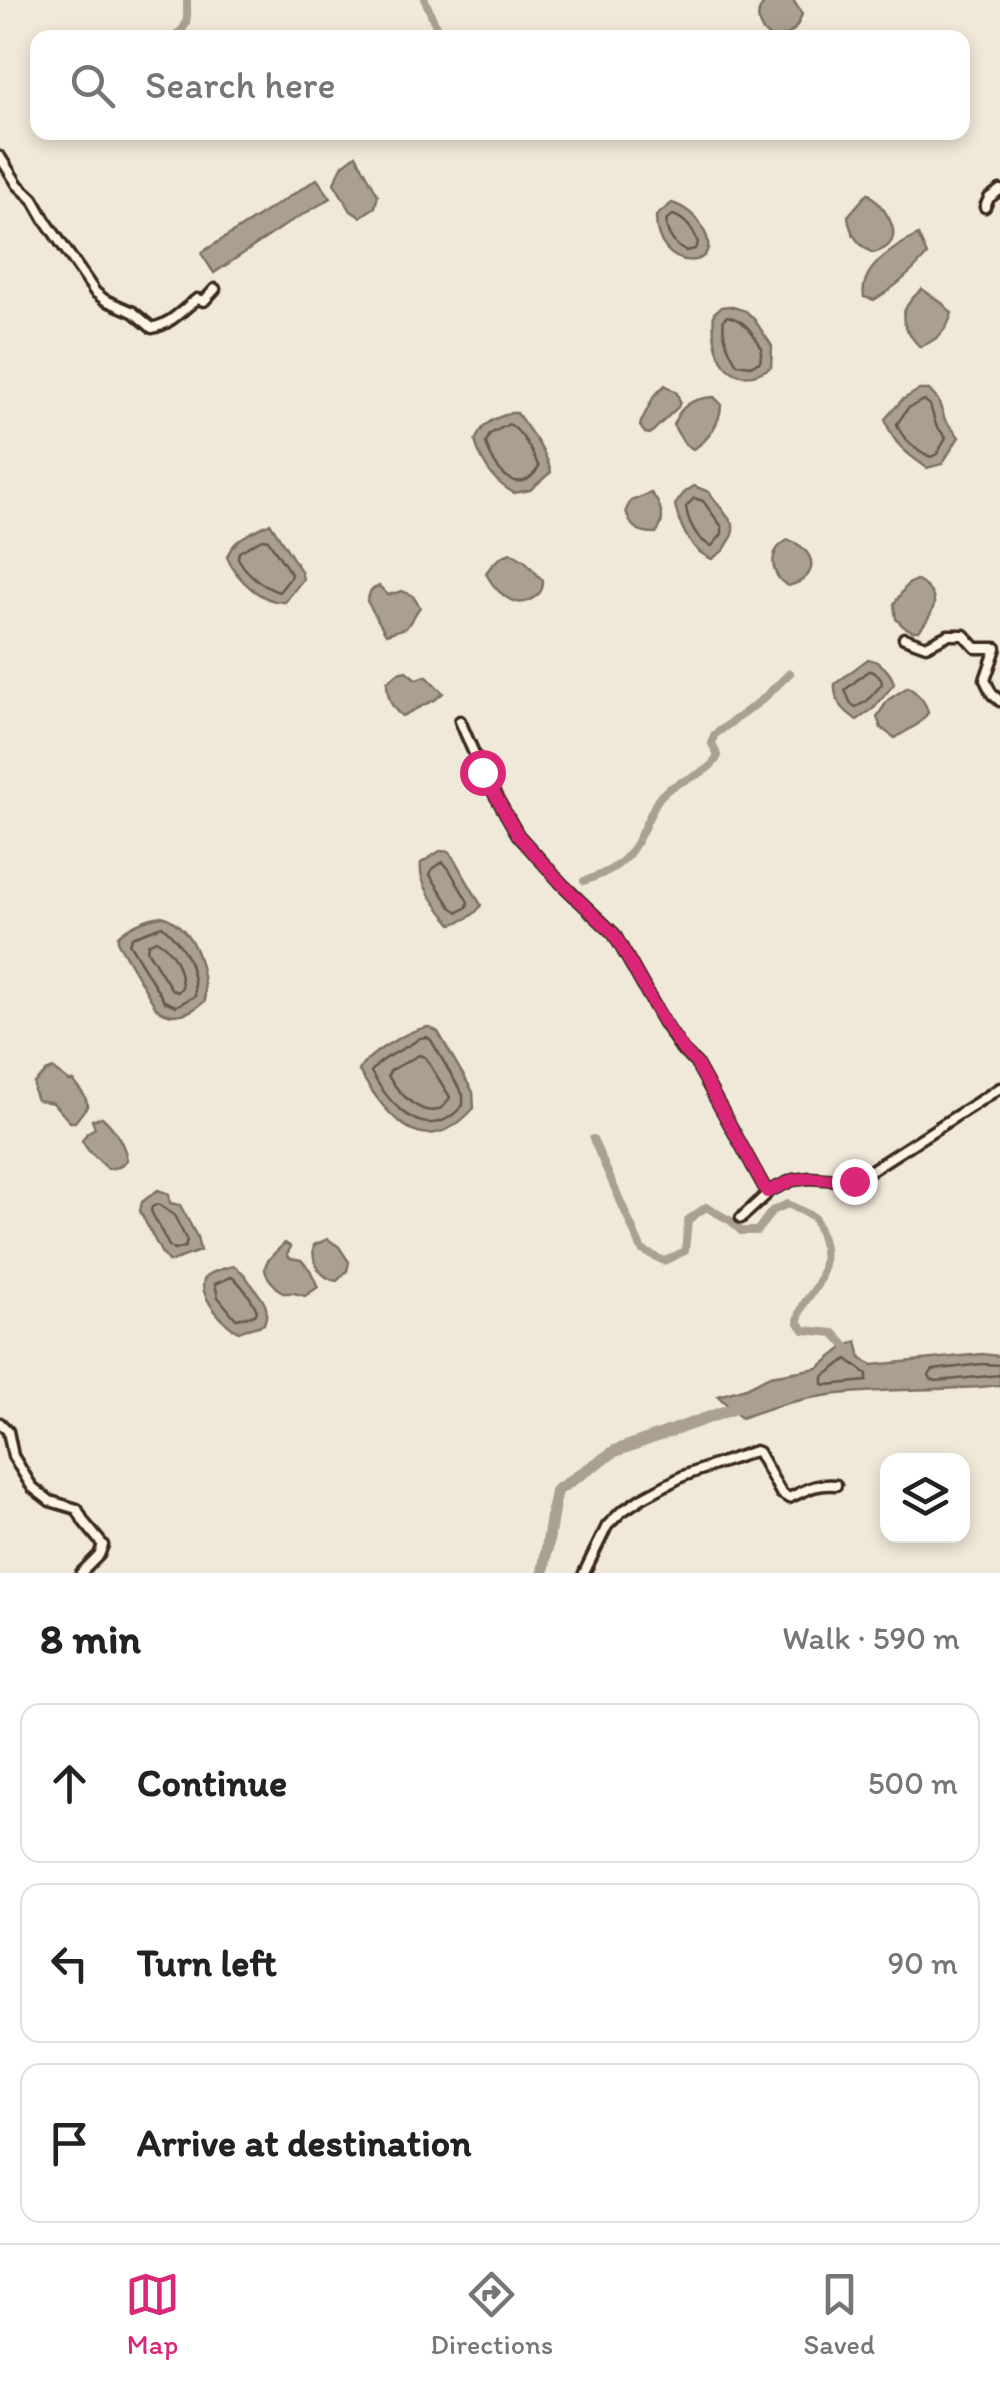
<!DOCTYPE html>
<html lang="en">
<head>
<meta charset="utf-8">
<style>
  body { margin:0; font-family:Itim,sans-serif; background:#f6f6f6; color:#222 }
  .controls { position:absolute; right:30px; bottom:30px; display:grid; overflow:hidden; border-radius:20px; box-shadow:0 5px 15px #0003 }
  .controls button { width:90px; height:90px; display:grid; place-items:center; padding:0; border:0; border-bottom:2px solid #e0e0e0; background:#fff; color:#222; font:50px sans-serif }
  .stop { position:absolute; width:30px; height:30px; margin:-22px; border:8px solid #db2777; border-radius:50%; background:#fff }
  .stop.end { background:#db2777; border-color:#fff; box-shadow:0 2px 10px #0008 }
  .list { margin:0; padding:0; list-style:none }
  h2 { display:flex; justify-content:space-between; align-items:center; height:130px; margin:0; padding:0 40px; font-size:42px }
  h2 small { font-size:32px; font-weight:400; color:#767676 }
  .list li { display:grid; grid-template-columns:65px 1fr auto; gap:30px; align-items:center; box-sizing:border-box; height:160px; margin:0 20px 20px; padding:0 20px; border:2px solid #e0e0e0; border-radius:20px }
  .list b { display:block; font-size:38px; white-space:nowrap }
  .list em { font-size:32px; font-style:normal; color:#767676 }
  .icon { flex:none; width:55px; height:55px; fill:none; stroke:currentColor; stroke-width:2; stroke-linecap:round; stroke-linejoin:round }
  .map { position:relative; flex:none; width:1000px; height:1573px; overflow:hidden }
  .search { position:absolute; background:#fff; box-shadow:0 5px 15px #0003; left:30px; right:30px; top:30px; height:110px; display:flex; align-items:center; gap:25px; box-sizing:border-box; padding:0 35px; border-radius:20px; color:#767676; font-size:38px }
  .sheet { height:670px; background:#fff }
  nav { display:flex; justify-content:space-around; align-items:center; box-sizing:border-box; height:140px; border-top:2px solid #e0e0e0; background:#fff; font-size:28px; color:#767676 }
  nav a { display:grid; justify-items:center; gap:5px }
  nav .on { color:#db2777 }
  .map>svg:first-child { display:block }
  .water { fill:#aaa091; stroke:#7e7163; stroke-width:2.5 }
  .lines { fill:none; stroke-linecap:round; stroke-linejoin:round }
  .shore { stroke:#67594c; stroke-width:2.5 }
  .canal { stroke:#aaa091; stroke-width:8 }
  .river { stroke:#aaa091; stroke-width:12 }
  .street-casing { stroke:#3b2a1e; stroke-width:15 }
  .street { stroke:#fcf5e5; stroke-width:8 }
  .route { stroke:#db2777; stroke-width:12 }
</style>
</head>
<body>
<div class="map">
<svg width="1000" height="1573" viewBox="0 0 1000 1573">
  <rect width="100%" height="100%" fill="#f0e9d9"/>
  <filter id="ink" filterUnits="userSpaceOnUse"><feTurbulence type="fractalNoise" baseFrequency=".01" numOctaves="2"/><feDisplacementMap in="SourceGraphic" scale="20" xChannelSelector="R" yChannelSelector="G"/><feConvolveMatrix kernelMatrix="1 2 1 2 8 2 1 2 1" color-interpolation-filters="sRGB"/></filter>
  <g filter="url(#ink)">
    <path class="water" d="M 767,0 L 793,0 L 802,14 C 796,32 789,38 770,37 C 756,28 754,12 767,0 Z
      M 356,155 L 378,195 L 375,207 L 360,217 L 351,211 L 334,183 L 343,165 Z
      M 317,179 L 331,198 L 290,222 L 214,273 L 201,253 Z
      M 868,193 C 886,209 912,243 873,253 C 858,245 850,234 848,216 Z
      M 672,203 C 685,207 696,216 703,229 C 728,271 655,275 656,216 Z
      M 918,235 L 927,255 C 912,272 895,288 874,300 L 864,297 C 859,268 896,246 918,235 Z
      M 922,289 L 942,303 L 952,313 C 947,331 937,340 920,347 C 898,323 897,311 922,289 Z
      M 729,306 L 746,311 L 754,319 L 772,346 L 771,367 C 728,394 710,352 714,313 L 721,307 Z
      M 665,385 L 677,393 L 680,402 L 678,407 L 650,434 L 645,433 L 640,426 L 641,422 L 654,396 Z
      M 919,390 L 929,390 L 938,400 L 945,420 L 959,437 L 942,464 L 927,468 C 906,453 893,444 885,419 L 902,400 Z
      M 714,397 L 721,404 C 721,422 708,441 693,449 L 684,443 L 673,425 C 681,405 693,398 714,397 Z
      M 511,413 L 517,413 C 530,432 546,450 551,472 L 530,490 L 514,493 C 493,482 482,464 475,441 C 483,423 492,419 511,413 Z
      M 694,486 L 709,492 L 733,524 L 733,535 L 724,550 L 712,559 C 690,551 680,526 675,505 L 684,493 Z
      M 651,493 C 661,504 667,521 656,533 C 638,533 630,528 626,510 L 631,501 Z
      M 270,523 L 301,571 L 303,579 L 285,602 C 261,603 236,578 227,557 C 233,538 253,532 270,523 Z
      M 788,540 C 816,549 822,578 788,586 C 770,575 767,551 788,540 Z
      M 511,553 L 525,561 L 543,581 C 543,591 539,595 530,600 C 513,610 493,588 486,573 C 492,564 499,556 511,553 Z
      M 916,580 C 944,596 935,611 919,631 L 912,631 L 903,626 L 896,619 L 894,604 L 907,585 Z
      M 379,586 L 388,595 L 402,591 L 412,595 L 420,607 L 406,628 L 386,634 L 367,601 L 371,590 Z
      M 868,659 C 880,661 891,672 894,684 L 874,708 L 857,720 C 843,710 834,701 835,684 Z
      M 406,671 L 416,679 L 426,676 L 443,693 L 436,699 L 402,716 C 391,708 387,697 387,682 L 398,673 Z
      M 908,687 C 917,693 926,701 928,713 L 918,724 L 895,738 L 881,728 L 877,717 L 888,700 Z
      M 440,851 L 450,852 L 481,905 C 475,916 464,921 452,924 C 438,907 418,886 421,863 Z
      M 162,916 C 196,928 205,970 205,1001 C 190,1014 173,1021 156,1008 L 118,943 L 118,936 C 129,926 146,918 162,916 Z
      M 429,1027 L 438,1032 L 473,1092 L 474,1108 C 424,1164 388,1118 359,1071 C 366,1054 411,1029 429,1027 Z
      M 53,1069 L 69,1081 L 73,1081 L 84,1095 L 88,1105 L 75,1122 L 70,1122 L 53,1103 L 37,1100 L 34,1092 L 34,1083 L 46,1072 Z
      M 102,1117 C 114,1128 124,1143 127,1160 L 119,1167 L 108,1169 L 88,1150 L 82,1141 L 87,1133 L 95,1128 L 92,1120 Z
      M 158,1190 L 169,1194 L 170,1203 L 180,1205 L 197,1237 L 200,1251 L 169,1262 L 161,1252 L 140,1211 L 142,1202 Z
      M 328,1239 L 339,1247 L 349,1262 L 347,1271 L 337,1281 C 320,1278 311,1262 314,1245 Z
      M 285,1243 L 291,1247 L 287,1254 L 290,1258 L 301,1260 L 310,1270 L 318,1287 L 305,1296 L 294,1293 L 283,1293 C 256,1269 262,1265 285,1243 Z
      M 233,1266 C 243,1271 245,1276 252,1285 C 262,1299 271,1306 264,1324 C 255,1328 249,1327 239,1332 C 226,1327 198,1296 204,1280 C 207,1272 225,1268 233,1266 Z
      M 857,1341 L 861,1359 L 873,1365 L 982,1354 L 1000,1356 L 1000,1385 C 941,1392 882,1387 823,1396 C 795,1400 767,1408 741,1418 L 718,1396 L 746,1388 L 770,1376 L 818,1368 L 843,1348 Z"/>
    <g class="lines">
      <path class="shore" d="M 673,215 C 685,219 694,230 698,243 L 695,249 L 686,251 C 675,247 664,231 667,219 Z
        M 727,316 C 747,321 752,332 762,349 L 760,362 L 750,366 L 737,364 C 729,351 721,335 724,319 Z
        M 924,400 L 930,405 L 936,425 L 946,438 L 937,454 L 931,457 C 917,451 901,438 897,424 L 908,408 Z
        M 509,424 C 523,432 532,452 539,467 C 518,501 493,468 486,443 L 490,434 Z
        M 694,498 L 703,501 L 722,527 L 722,534 L 712,546 C 697,541 688,522 686,507 Z
        M 262,539 L 268,540 L 291,574 L 290,578 L 279,592 C 263,587 246,573 238,558 L 239,552 Z
        M 868,671 C 874,670 882,678 882,684 L 867,701 L 856,707 L 851,704 L 845,690 Z
        M 443,862 L 449,869 L 468,902 L 467,907 L 459,912 L 451,907 L 430,875 L 432,869 Z
        M 162,926 C 185,945 195,967 195,996 L 176,1006 L 164,1001 L 129,943 L 132,937 Z
        M 156,940 C 173,949 181,967 182,987 L 178,992 L 172,990 L 147,950 L 148,944 Z
        M 420,1038 L 427,1037 L 431,1040 L 463,1095 L 463,1105 C 427,1147 391,1107 371,1072 C 382,1056 405,1050 420,1038 Z
        M 419,1055 L 425,1057 L 450,1097 C 434,1130 400,1096 388,1076 L 390,1071 Z
        M 158,1204 L 174,1215 L 187,1241 L 185,1247 L 174,1250 L 169,1246 L 151,1211 L 152,1207 Z
        M 231,1277 C 239,1280 254,1302 257,1311 L 255,1315 L 236,1319 L 218,1297 L 215,1284 Z
        M 847,1359 L 867,1374 L 867,1381 L 827,1385 L 823,1384 L 823,1377 Z
        M 1000,1365 L 982,1364 L 933,1370 L 929,1375 L 931,1379 L 936,1381 L 1000,1375"/>
      <path class="canal" d="M 425,0 L 441,38
        M 172,38 C 190,26 187,20 187,0
        M 584,881 C 625,867 631,856 649,817 C 654,807 657,798 666,791 C 682,778 708,776 718,756 L 712,744 L 714,735 L 762,700 L 790,673
        M 593,1139 L 642,1250 L 664,1261 L 685,1251 L 688,1220 L 706,1207 L 731,1221 L 741,1231 L 757,1231 L 772,1211 L 788,1204 L 814,1217 C 823,1238 829,1255 820,1279 C 813,1297 802,1298 798,1321 L 804,1330 L 834,1333 L 853,1354"/>
      <path class="river" d="M 543,1573 L 556,1491 L 615,1451 L 746,1404"/>
      <g class="street-casing">
        <path id="street" d="M 0,157 L 18,185 L 33,199 L 45,220 L 95,292 L 105,300 L 133,312 L 152,328 C 171,324 182,310 197,299 L 204,301 L 215,289
          M 985,207 L 989,198 L 1000,190
          M 904,638 L 926,646 L 948,635 L 964,635 L 976,648 L 996,648 L 985,680 L 992,694 L 1000,701
          M 460,721 L 482,772 L 518,835 L 562,884 L 614,934 L 663,1021 L 683,1051 L 696,1063 L 767,1192 L 765,1196 L 741,1218
          M 767,1192 L 793,1180 L 810,1178 L 854,1181 L 1000,1088
          M 0,1423 L 8,1431 L 13,1456 L 32,1487 L 50,1501 L 77,1509 L 84,1522 L 103,1545 L 99,1555 L 81,1573
          M 584,1573 L 607,1526 L 621,1512 L 642,1498 L 683,1476 L 755,1451 L 758,1452 L 781,1493 L 789,1498 C 806,1490 816,1483 836,1485"/>
      </g>
      <use href="#street" class="street"/>
    </g>
  </g>
  <g class="lines" filter="url(#ink)">
    <path class="route" d="M 482,772 L 518,835 L 562,884 L 614,934 L 663,1021 L 684,1051 L 696,1063 L 767,1192 L 793,1180 L 810,1178 L 854,1181"/>
  </g>
</svg>
<div class="controls">
<button><svg class="icon" aria-label="layers" viewBox="0 0 24 24"><path d="M12 4l9 5-9 5-9-5zM3 14l9 5 9-5"/></svg></button>
</div>
<div class="stop" style="left:482px;top:772px"></div>
<div class="stop end" style="left:854px;top:1181px"></div>
<div class="search"><svg class="icon" aria-label="search" viewBox="0 0 24 24"><circle cx="10" cy="10" r="6"/><path d="M15 15l6 6"/></svg>Search here</div>
</div>
<section class="sheet">
<h2>8 min<small>Walk · 590 m</small></h2>
<ul class="list">
<li><svg class="icon" aria-label="ahead" viewBox="0 0 24 24"><path d="M12 20V5M6 11l6-6 6 6"/></svg><div><b>Continue</b></div><em>500 m</em></li>
<li><svg class="icon" aria-label="left" viewBox="0 0 24 24"><path d="M17 20v-9H6M10 6l-5 5 5 5"/></svg><div><b>Turn left</b></div><em>90 m</em></li>
<li><svg class="icon" aria-label="arrive" viewBox="0 0 24 24"><path d="M6 21V4h12l-3 4 3 4H6"/></svg><div><b>Arrive at destination</b></div></li>
</ul>
</section>
<nav>
<a class="on"><svg class="icon" aria-label="map" viewBox="0 0 24 24"><path d="M3 6l6-2 6 2 6-2v14l-6 2-6-2-6 2zM9 4v14M15 6v14"/></svg>Map</a>
<a><svg class="icon" aria-label="directions" viewBox="0 0 24 24"><path d="M12 3l9 9-9 9-9-9zM9 14v-3h6M13 9l2 2-2 2"/></svg>Directions</a>
<a><svg class="icon" aria-label="saved" viewBox="0 0 24 24"><path d="M7 4h10v16l-5-4-5 4z"/></svg>Saved</a>
</nav>
</body>
</html>
